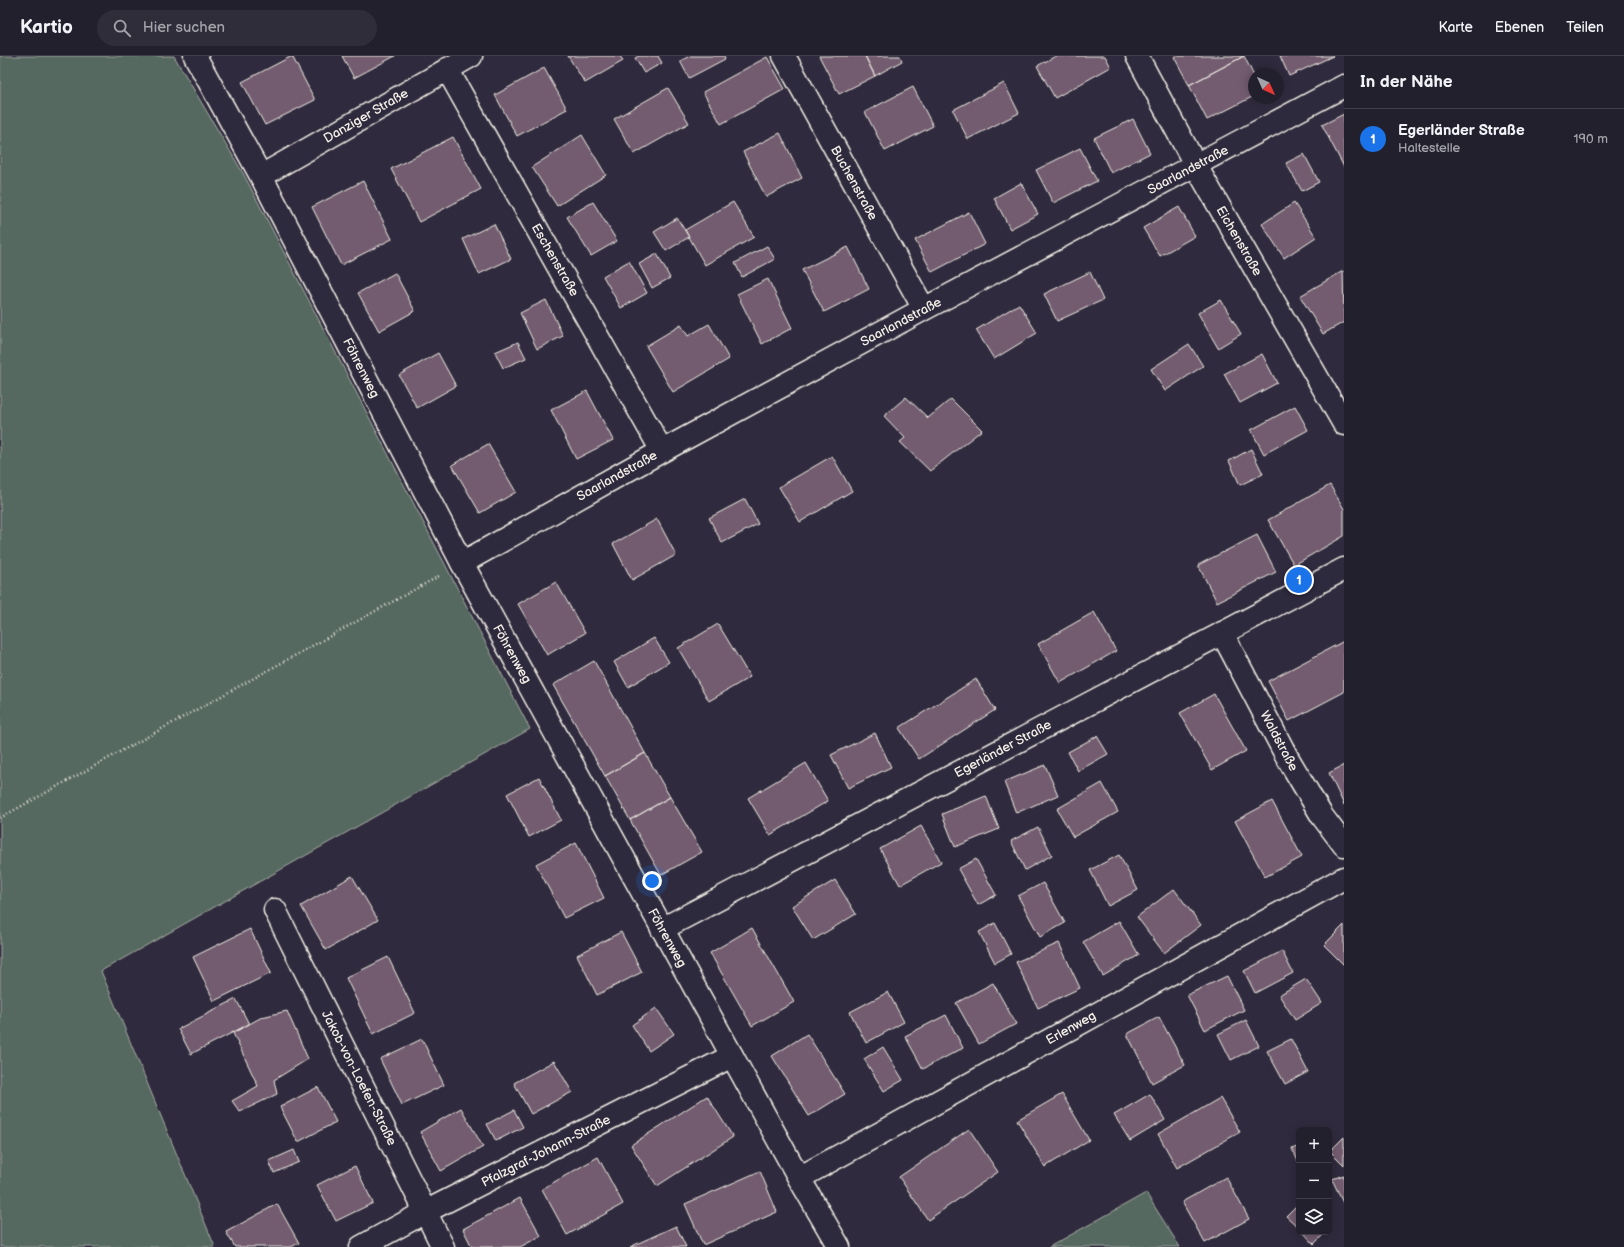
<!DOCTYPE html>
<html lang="de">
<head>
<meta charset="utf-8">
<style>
  body { margin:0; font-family:"Balsamiq Sans",sans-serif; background:#2f2d3a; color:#f1f3f6 }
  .controls { position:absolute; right:12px; bottom:12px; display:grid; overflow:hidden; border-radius:6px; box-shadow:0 2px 10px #0003 }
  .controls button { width:36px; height:36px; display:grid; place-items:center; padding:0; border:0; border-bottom:1px solid #403e4a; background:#23202e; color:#f1f3f6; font:20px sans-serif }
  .compass { position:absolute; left:1248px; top:12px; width:36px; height:36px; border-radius:50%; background:#23202e; box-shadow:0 2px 10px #0003; rotate:135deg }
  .you { position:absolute; left:652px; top:825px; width:14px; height:14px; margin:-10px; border:3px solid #fff; border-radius:50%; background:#1a73e8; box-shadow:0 0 0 6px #1a73e833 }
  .badge { display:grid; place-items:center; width:26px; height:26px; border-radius:50%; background:#1a73e8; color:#fff; font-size:13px; font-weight:700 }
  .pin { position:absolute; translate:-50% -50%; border:2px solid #fff; box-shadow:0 1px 4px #0006 }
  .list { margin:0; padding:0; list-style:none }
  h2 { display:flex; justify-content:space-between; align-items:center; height:52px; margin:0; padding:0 16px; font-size:17px }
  h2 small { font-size:13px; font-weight:400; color:#a3a3aa }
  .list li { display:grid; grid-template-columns:26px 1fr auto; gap:12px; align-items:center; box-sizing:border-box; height:60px; padding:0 16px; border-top:1px solid #403e4a }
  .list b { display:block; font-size:15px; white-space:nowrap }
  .list p { margin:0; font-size:13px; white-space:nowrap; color:#a3a3aa }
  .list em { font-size:13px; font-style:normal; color:#a3a3aa }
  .icon { flex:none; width:22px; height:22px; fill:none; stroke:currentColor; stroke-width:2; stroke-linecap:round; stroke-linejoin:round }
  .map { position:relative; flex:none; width:1344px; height:1191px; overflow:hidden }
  header { display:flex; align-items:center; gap:24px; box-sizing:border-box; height:56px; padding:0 20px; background:#23202e; border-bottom:1px solid #403e4a }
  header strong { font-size:19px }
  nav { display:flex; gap:22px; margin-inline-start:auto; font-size:14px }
  .search { width:280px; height:36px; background:#2f2d3a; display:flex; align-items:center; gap:10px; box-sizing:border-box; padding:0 14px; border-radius:22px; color:#a3a3aa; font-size:15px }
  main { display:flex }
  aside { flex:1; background:#23202e }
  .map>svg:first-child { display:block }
  .green { fill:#576961; stroke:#a6ada4 }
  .building { fill:#735c70; stroke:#f4f1e8 }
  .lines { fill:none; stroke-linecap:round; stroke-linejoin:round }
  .minor-casing { stroke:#f4f1e8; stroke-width:25 }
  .tertiary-casing { stroke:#f4f1e8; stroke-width:25 }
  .path { stroke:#f4f1e8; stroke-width:2.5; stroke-dasharray:1 3; stroke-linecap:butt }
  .minor { stroke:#2f2a3d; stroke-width:22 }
  .tertiary { stroke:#2f2a3d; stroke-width:22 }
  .labels { text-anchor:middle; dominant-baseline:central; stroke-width:3; stroke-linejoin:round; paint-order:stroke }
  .street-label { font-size:13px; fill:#f4f1e8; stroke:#2f2a3d }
</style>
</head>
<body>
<header>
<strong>Kartio</strong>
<div class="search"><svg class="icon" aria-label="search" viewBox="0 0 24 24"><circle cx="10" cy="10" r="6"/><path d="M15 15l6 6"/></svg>Hier suchen</div>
<nav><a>Karte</a><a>Ebenen</a><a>Teilen</a></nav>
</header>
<main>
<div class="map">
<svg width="1344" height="1191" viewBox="0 0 1344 1191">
  <rect width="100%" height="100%" fill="#2f2a3d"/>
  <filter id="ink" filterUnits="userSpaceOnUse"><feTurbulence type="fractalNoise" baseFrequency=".025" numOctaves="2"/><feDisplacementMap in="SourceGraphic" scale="8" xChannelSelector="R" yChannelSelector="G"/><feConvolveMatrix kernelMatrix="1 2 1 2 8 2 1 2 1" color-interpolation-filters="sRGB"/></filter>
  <g filter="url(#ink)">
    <path class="green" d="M 0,0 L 174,0 L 243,117 L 530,673 L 101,915 L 215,1191 L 0,1191 Z
      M 1146,1137 L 1180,1191 L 1049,1191 Z"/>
    <path class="building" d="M 292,0 L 315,44 L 265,69 L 242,26 Z
      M 342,0 L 395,0 L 354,22 Z
      M 568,0 L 620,0 L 623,5 L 585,27 Z
      M 639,0 L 658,0 L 662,7 L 644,17 L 635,2 Z
      M 690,0 L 724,0 L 725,3 L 689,22 L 680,5 Z
      M 819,0 L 865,0 L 875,20 L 839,38 Z
      M 865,0 L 900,0 L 902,5 L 875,20 Z
      M 1056,0 L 1105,0 L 1111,11 L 1055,42 L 1037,10 Z
      M 1176,0 L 1244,0 L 1189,29 L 1174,1 Z
      M 1244,0 L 1254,20 L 1254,40 L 1207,64 L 1189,29 Z
      M 1280,0 L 1333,0 L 1289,20 Z
      M 767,1 L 785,33 L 721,68 L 703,36 Z
      M 544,12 L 567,53 L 517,80 L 495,39 Z
      M 1004,27 L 1019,57 L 968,83 L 953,54 Z
      M 913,31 L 933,70 L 885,95 L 865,56 Z
      M 668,32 L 689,67 L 634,98 L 614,63 Z
      M 1344,58 L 1344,111 L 1322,69 Z
      M 1133,63 L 1150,97 L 1111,117 L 1094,82 Z
      M 780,77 L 802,122 L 766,141 L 743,96 Z
      M 582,79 L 606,119 L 557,150 L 532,111 Z
      M 453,81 L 481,133 L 419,166 L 391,113 Z
      M 1080,92 L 1097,125 L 1053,147 L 1036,114 Z
      M 1304,98 L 1319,126 L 1302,135 L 1286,107 Z
      M 363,125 L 392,183 L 341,209 L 312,151 Z
      M 1021,127 L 1038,158 L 1010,173 L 994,142 Z
      M 593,146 L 617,185 L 591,200 L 567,161 Z
      M 733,146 L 754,181 L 705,209 L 685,174 Z
      M 1294,147 L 1316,181 L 1284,202 L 1262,168 Z
      M 1179,151 L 1195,180 L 1160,200 L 1143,172 Z
      M 969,156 L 985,188 L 932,216 L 915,184 Z
      M 677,162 L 689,181 L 666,195 L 654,176 Z
      M 494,168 L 511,203 L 479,218 L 463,183 Z
      M 767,190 L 775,203 L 742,221 L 735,207 Z
      M 848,191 L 869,233 L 824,256 L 802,214 Z
      M 657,198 L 670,222 L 652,232 L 639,208 Z
      M 629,205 L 647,237 L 621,252 L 603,220 Z
      M 1343,215 L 1344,266 L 1323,278 L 1300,240 Z
      M 1090,216 L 1103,244 L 1057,265 L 1044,238 Z
      M 395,217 L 415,255 L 379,275 L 358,237 Z
      M 768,223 L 792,272 L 762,288 L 737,238 Z
      M 546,244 L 563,280 L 537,293 L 520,257 Z
      M 1221,244 L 1241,278 L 1218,292 L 1198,257 Z
      M 1019,248 L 1037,277 L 994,303 L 976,274 Z
      M 709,268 L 729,303 L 673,336 L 646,290 L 681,269 L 688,280 Z
      M 518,286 L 526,302 L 503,312 L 495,296 Z
      M 1189,288 L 1203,310 L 1165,335 L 1151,313 Z
      M 438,297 L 456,330 L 417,352 L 399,319 Z
      M 1262,298 L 1277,327 L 1240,347 L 1224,318 Z
      M 587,335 L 613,384 L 576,403 L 551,354 Z
      M 906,341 L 928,362 L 951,343 L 982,374 L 930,415 L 900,386 L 905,382 L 884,360 Z
      M 1295,350 L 1308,374 L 1264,398 L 1251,374 Z
      M 488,388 L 516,436 L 480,457 L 452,409 Z
      M 1251,393 L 1263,418 L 1240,429 L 1229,405 Z
      M 832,400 L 852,435 L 800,466 L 779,431 Z
      M 1330,429 L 1344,453 L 1344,480 L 1294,509 L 1268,464 Z
      M 745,443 L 758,468 L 722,487 L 709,462 Z
      M 657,463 L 676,499 L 632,524 L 613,488 Z
      M 1257,479 L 1276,516 L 1217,546 L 1198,509 Z
      M 556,526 L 585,577 L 547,599 L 518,548 Z
      M 1094,556 L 1116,595 L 1060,627 L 1038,588 Z
      M 718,568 L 750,621 L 709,645 L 678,592 Z
      M 654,582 L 669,606 L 628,631 L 614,606 Z
      M 1344,585 L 1344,636 L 1289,665 L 1268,625 Z
      M 594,605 L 645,697 L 605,720 L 553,629 Z
      M 976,623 L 995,654 L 919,703 L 899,672 Z
      M 1214,638 L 1246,695 L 1212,714 L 1180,657 Z
      M 875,677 L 891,711 L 848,732 L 831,699 Z
      M 1097,680 L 1108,698 L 1078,715 L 1068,696 Z
      M 645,697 L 670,741 L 630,764 L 605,720 Z
      M 806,707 L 828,745 L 770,779 L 748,742 Z
      M 1045,709 L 1058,739 L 1016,757 L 1004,726 Z
      M 1344,709 L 1344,749 L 1329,717 Z
      M 539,721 L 561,764 L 529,781 L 507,738 Z
      M 1102,727 L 1118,756 L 1073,781 L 1057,753 Z
      M 986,740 L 999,773 L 955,791 L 942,758 Z
      M 670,741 L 702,796 L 661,819 L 630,764 Z
      M 1272,745 L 1302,801 L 1265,821 L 1235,765 Z
      M 921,770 L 941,806 L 900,829 L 880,793 Z
      M 1038,771 L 1052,799 L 1025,814 L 1011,785 Z
      M 576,787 L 604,842 L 564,862 L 536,808 Z
      M 1119,799 L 1138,834 L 1108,850 L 1090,814 Z
      M 976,803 L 996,839 L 978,849 L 958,813 Z
      M 352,820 L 378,864 L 326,894 L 301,850 Z
      M 835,824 L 856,858 L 813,884 L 792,850 Z
      M 1043,827 L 1065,867 L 1040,881 L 1018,840 Z
      M 1174,833 L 1201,869 L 1164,897 L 1137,861 Z
      M 1119,865 L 1139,899 L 1103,920 L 1083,886 Z
      M 995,867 L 1011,898 L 995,907 L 979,876 Z
      M 1344,869 L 1344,909 L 1324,889 Z
      M 752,872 L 794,946 L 752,970 L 710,897 Z
      M 250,873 L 271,917 L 214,945 L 193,901 Z
      M 621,876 L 642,916 L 597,939 L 577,899 Z
      M 1059,887 L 1080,932 L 1038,952 L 1016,906 Z
      M 1282,895 L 1293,917 L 1255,937 L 1244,915 Z
      M 388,901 L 415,957 L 373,978 L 346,922 Z
      M 1227,920 L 1244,954 L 1205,974 L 1187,939 Z
      M 1306,923 L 1322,947 L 1295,964 L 1279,939 Z
      M 993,927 L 1016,968 L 979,988 L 956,947 Z
      M 888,936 L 904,966 L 866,987 L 850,956 Z
      M 236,943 L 249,968 L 191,998 L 178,973 Z
      M 656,952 L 674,978 L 649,995 L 632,969 Z
      M 287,955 L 308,1003 L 274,1024 L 277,1038 L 240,1056 L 232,1045 L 258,1030 L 233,977 L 262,961 Z
      M 946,959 L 963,992 L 923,1013 L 905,980 Z
      M 1159,961 L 1185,1009 L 1152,1027 L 1127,978 Z
      M 1246,964 L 1259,990 L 1231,1004 L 1218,978 Z
      M 807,978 L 845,1038 L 809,1060 L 772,1000 Z
      M 422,983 L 444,1029 L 402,1049 L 380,1003 Z
      M 1291,983 L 1308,1016 L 1285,1028 L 1267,995 Z
      M 883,991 L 903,1024 L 884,1035 L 864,1003 Z
      M 554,1005 L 572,1036 L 531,1058 L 514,1027 Z
      M 318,1031 L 336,1066 L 298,1086 L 280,1051 Z
      M 1062,1038 L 1089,1084 L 1045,1111 L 1017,1064 Z
      M 1150,1038 L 1165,1064 L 1130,1085 L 1114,1059 Z
      M 707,1040 L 733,1081 L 657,1130 L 631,1089 Z
      M 1220,1042 L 1240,1076 L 1177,1112 L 1158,1078 Z
      M 461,1052 L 483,1091 L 441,1115 L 420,1076 Z
      M 514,1054 L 523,1071 L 496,1085 L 487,1068 Z
      M 969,1073 L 998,1116 L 928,1164 L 899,1121 Z
      M 1344,1081 L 1344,1109 L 1330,1095 Z
      M 1299,1090 L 1299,1107 L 1292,1093 Z
      M 294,1094 L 299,1106 L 274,1117 L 269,1105 Z
      M 598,1101 L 623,1148 L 567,1179 L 542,1133 Z
      M 355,1110 L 373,1147 L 336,1165 L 317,1129 Z
      M 760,1115 L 777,1156 L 703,1189 L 685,1148 Z
      M 1344,1119 L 1344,1149 L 1332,1123 Z
      M 1226,1121 L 1249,1163 L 1205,1187 L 1182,1146 Z
      M 520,1142 L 541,1180 L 520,1191 L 472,1191 L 463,1173 Z
      M 1299,1147 L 1299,1172 L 1286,1160 Z
      M 277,1148 L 299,1187 L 291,1191 L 235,1191 L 226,1176 Z
      M 676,1170 L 686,1191 L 630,1191 Z
      M 1303,1176 L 1326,1176 L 1314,1188 Z"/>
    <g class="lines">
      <g class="minor-casing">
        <path id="minor" d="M 784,0 L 924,253
          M 1137,0 L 1196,110 L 1344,368
          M 447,13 L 662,395
          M 261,120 L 471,0
          M 462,507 L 662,395 L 924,253 L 1344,30
          M 1222,577 L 1287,701 L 1322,760 L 1344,789
          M 275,854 L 443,1191
          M 662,873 L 1344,513
          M 799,1122 L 1344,822
          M 361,1191 L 425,1156 L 732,1000"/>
      </g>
      <g class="tertiary-casing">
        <path id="tertiary" d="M 195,0 L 261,120 L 462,507 L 799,1122 L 839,1191"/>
      </g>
      <path class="path" d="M 0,762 L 441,519"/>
      <use href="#minor" class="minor"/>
      <use href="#tertiary" class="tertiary"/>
    </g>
  </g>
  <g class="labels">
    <g class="street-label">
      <text transform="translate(366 60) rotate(-30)">Danziger Straße</text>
      <text transform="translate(1188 114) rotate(-28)">Saarlandstraße</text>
      <text transform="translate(854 127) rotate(61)">Buchenstraße</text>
      <text transform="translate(1239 185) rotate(60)">Eichenstraße</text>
      <text transform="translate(555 204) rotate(60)">Eschenstraße</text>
      <text transform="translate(901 266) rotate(-28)">Saarlandstraße</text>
      <text transform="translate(361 312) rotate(63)">Föhrenweg</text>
      <text transform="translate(617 420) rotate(-29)">Saarlandstraße</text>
      <text transform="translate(512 598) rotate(61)">Föhrenweg</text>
      <text transform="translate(1279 685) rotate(62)">Waldstraße</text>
      <text transform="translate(1003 693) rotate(-28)">Egerländer Straße</text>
      <text transform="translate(667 882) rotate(61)">Föhrenweg</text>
      <text transform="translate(1071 972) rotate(-29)">Erlenweg</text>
      <text transform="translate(359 1022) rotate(63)">Jakob-von-Loefen-Straße</text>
      <text transform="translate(546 1095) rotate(-27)">Pfalzgraf-Johann-Straße</text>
    </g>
  </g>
</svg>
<div class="controls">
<button>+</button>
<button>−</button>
<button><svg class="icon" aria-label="layers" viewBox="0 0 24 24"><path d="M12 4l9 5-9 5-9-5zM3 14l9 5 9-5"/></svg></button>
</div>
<svg class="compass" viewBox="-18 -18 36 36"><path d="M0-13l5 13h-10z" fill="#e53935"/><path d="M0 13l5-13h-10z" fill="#a3a3aa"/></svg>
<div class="you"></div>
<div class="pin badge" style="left:1299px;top:524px">1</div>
</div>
<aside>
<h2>In der Nähe<small></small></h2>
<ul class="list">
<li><span class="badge">1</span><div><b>Egerländer Straße</b><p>Haltestelle</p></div><em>190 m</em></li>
</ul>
</aside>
</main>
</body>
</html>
